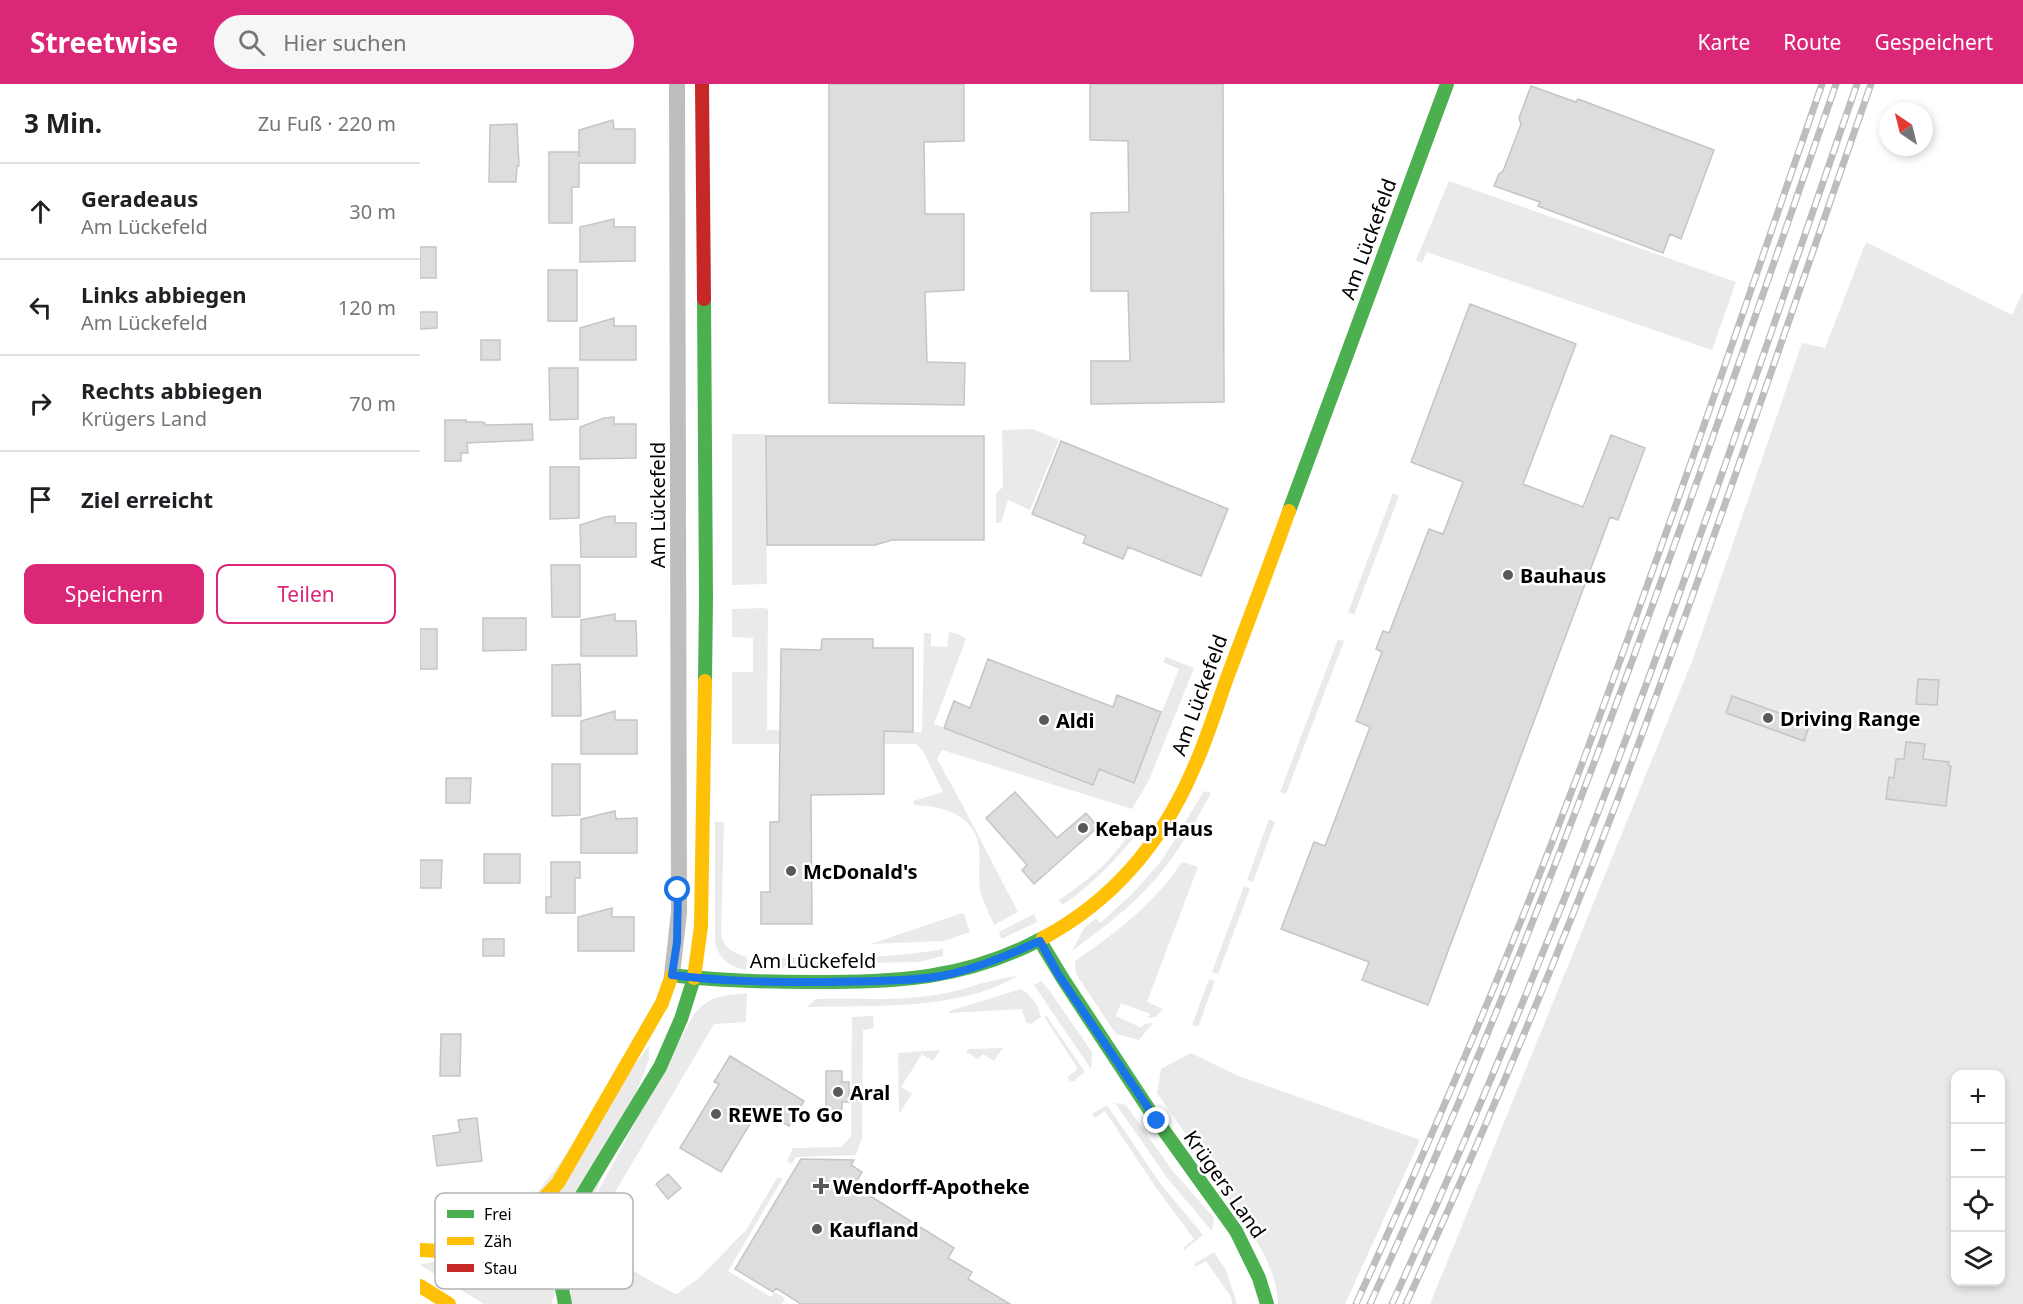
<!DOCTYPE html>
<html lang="de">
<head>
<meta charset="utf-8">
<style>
  body { margin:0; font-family:"Noto Sans",sans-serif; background:#f6f6f6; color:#202124 }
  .controls { position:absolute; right:18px; bottom:18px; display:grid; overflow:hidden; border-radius:12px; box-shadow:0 3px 9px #0003 }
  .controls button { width:54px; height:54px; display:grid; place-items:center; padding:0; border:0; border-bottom:2px solid #e0e0e0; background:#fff; color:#202124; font:30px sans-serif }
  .compass { position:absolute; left:1459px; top:18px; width:54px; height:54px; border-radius:50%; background:#fff; box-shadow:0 3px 9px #0003; rotate:325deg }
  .stop { position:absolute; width:18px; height:18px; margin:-14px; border:4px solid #1a73e8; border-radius:50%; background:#fff }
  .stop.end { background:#1a73e8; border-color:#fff; box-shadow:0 2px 6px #0008 }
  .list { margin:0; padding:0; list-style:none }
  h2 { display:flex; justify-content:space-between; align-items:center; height:78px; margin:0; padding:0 24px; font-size:26px }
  h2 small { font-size:20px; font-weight:400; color:#757577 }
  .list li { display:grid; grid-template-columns:39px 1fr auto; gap:18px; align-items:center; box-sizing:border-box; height:96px; padding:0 24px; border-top:2px solid #e0e0e0 }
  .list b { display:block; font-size:22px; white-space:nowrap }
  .list p { margin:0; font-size:20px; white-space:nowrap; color:#757577 }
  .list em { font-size:20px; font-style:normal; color:#757577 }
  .actions { display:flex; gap:12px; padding:18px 24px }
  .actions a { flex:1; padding:14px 0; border:2px solid #db2777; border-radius:12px; text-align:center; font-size:21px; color:#db2777 }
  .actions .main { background:#db2777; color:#fff }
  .icon { flex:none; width:33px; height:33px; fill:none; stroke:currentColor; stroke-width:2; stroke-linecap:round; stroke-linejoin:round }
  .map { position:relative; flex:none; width:1603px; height:1220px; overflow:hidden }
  header { display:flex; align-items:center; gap:36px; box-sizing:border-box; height:84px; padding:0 30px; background:#db2777; color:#fff }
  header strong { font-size:28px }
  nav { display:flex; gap:33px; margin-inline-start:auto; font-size:21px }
  .search { width:420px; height:54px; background:#f6f6f6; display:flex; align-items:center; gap:15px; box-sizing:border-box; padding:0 21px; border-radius:33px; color:#757577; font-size:22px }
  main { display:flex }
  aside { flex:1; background:#fff }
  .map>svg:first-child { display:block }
  .green { fill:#eaeaea; fill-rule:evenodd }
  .building { fill:#ddd; stroke:#c5c5c5; stroke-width:1.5 }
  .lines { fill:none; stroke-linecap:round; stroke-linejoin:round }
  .street { stroke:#bebebe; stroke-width:16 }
  .fast { stroke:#4caf50; stroke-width:14 }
  .slow { stroke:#ffc107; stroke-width:14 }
  .jam { stroke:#c62828; stroke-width:14 }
  .rail-casing { stroke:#bdbdbd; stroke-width:7 }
  .rail { stroke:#fff; stroke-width:4.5; stroke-dasharray:14; stroke-linecap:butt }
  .route { stroke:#1a73e8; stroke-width:8 }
  .poi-dot { fill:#595959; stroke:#fff; stroke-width:2 }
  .labels { text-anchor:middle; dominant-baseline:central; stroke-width:5; stroke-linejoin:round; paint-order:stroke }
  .street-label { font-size:20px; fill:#000; stroke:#fff }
  .poi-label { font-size:20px; font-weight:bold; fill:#000; stroke:#fff; text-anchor:start }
  .key { fill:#fff; stroke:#b2b2b2; stroke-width:1.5 }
  .key-label { font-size:16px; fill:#000 }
</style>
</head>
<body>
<header>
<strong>Streetwise</strong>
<div class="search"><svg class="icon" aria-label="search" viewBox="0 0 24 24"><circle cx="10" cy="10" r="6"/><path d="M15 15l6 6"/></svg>Hier suchen</div>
<nav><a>Karte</a><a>Route</a><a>Gespeichert</a></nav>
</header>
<main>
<aside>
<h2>3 Min.<small>Zu Fuß · 220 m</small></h2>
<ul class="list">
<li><svg class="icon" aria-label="ahead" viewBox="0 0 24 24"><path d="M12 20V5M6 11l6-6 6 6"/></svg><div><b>Geradeaus</b><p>Am Lückefeld</p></div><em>30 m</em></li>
<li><svg class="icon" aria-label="left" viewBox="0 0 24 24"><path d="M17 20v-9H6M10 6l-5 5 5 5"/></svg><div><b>Links abbiegen</b><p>Am Lückefeld</p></div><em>120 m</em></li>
<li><svg class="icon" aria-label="right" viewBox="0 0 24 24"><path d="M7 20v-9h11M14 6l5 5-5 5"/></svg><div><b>Rechts abbiegen</b><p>Krügers Land</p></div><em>70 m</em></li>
<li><svg class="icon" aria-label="arrive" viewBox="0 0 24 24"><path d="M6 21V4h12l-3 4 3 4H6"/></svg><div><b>Ziel erreicht</b></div></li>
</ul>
<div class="actions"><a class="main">Speichern</a><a>Teilen</a></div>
</aside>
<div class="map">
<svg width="1603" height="1220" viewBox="0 0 1603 1220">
  <rect width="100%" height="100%" fill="#fff"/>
  <path class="green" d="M 1029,97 L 1316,198 L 1292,266 L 1007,168 L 1002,179 L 996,176 Z
    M 1446,158 L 1592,231 L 1603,208 L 1603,1220 L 1010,1220 L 1273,575 L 1382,259 L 1405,264 ZM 1536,990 L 1580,990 L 1580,1198 L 1536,1198 Z
    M 613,345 L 639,356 L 610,426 L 588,416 L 581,439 L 576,439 L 576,409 L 583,403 L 582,346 Z
    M 312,350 L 346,350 L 347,500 L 312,501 Z
    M 973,409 L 979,412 L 934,531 L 928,528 Z
    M 344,524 L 348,525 L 347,646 L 502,648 L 504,549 L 511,549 L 511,562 L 527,563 L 529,548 L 538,550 L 546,555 L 514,640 L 673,701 L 679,685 L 714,698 L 759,585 L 743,578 L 746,573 L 774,584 L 729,696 L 712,725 L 522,666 L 517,675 L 543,722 L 598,828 L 574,841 C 570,831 564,820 561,810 C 557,795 561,778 559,763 C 555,730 521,722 494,721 L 493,717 L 523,708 L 503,667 L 496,660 L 312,660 L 312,588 L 333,588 L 333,554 L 312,553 L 312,525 Z
    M 918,555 L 924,557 L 866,710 L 860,708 Z
    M 784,707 L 791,709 C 774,740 757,771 733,798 C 710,824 680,846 652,867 L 664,844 L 676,834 L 680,839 L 712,810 L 742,776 Z
    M 849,735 L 855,738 L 833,798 L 827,796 Z
    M 295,738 L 304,738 L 301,848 C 303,864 313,869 327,873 L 326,886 C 309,882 300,876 295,859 Z
    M 713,741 L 721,745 C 698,773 673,801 642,821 L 639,816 C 667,797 698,773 713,741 Z
    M 762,778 L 778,783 L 727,918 L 743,925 L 736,933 L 728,934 L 730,930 L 701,919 L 696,932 L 722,944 L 724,940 L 733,939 L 719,956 L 696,950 L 656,890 L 655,877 C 698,847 732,822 762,778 Z
    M 824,802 L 830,805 L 798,890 L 792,888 Z
    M 542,829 L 544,830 L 550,848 L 524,857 L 451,860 Z
    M 614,830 L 617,838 L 581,855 L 579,848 Z
    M 523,865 L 523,872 L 499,878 L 368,880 L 362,885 L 342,884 L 342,874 C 402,873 463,876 523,865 Z
    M 598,892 C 538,927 455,921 387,923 L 396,915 C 432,914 473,917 508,912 C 539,909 567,895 598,892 Z
    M 789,895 L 795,897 L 778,943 L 772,941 Z
    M 621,897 L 629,906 L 672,968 L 671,985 L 614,901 Z
    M 601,905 C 611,910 619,923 621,933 L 611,940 L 606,939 L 602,925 L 529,929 L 529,927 Z
    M 327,909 L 326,938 L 294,940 L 177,1139 C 177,1150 183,1161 191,1170 C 200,1180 243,1205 257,1210 L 279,1194 L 326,1146 L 357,1094 L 363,1094 L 308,1187 L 351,1213 L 355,1208 L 365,1214 L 362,1220 L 151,1220 L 151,1157 L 274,930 C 290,911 304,912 327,909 Z
    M 626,931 L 665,988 L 654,997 L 650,997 L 647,993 L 658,985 L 625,934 Z
    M 453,932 L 454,944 L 443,946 L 442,1054 L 436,1071 L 376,1073 L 372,1080 L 367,1078 L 373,1064 L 421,1063 L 431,1052 L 432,933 Z
    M 229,962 L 229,976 L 131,1220 L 64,1220 L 0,1181 L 76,1163 Z
    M 583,964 L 574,977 L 563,970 L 558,975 L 546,968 L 548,965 Z
    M 520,966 L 513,977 L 502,970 L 481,1003 L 492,1010 L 479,1030 L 478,969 Z
    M 771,969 L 816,991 L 1000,1056 L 925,1220 L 858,1220 C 857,1181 830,1148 810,1116 C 787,1080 762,1045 737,1009 L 741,985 Z
    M 695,1019 L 706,1021 L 752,1086 L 794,1134 L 792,1147 L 748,1095 Z
    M 687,1021 L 740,1099 L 783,1151 L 764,1166 L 763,1164 L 774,1155 L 737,1105 L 685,1027 L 675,1034 L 672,1030 Z
    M 794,1168 L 806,1186 L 817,1220 L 812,1220 L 811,1213 L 786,1177 L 775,1183 L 774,1180 Z"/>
  <path class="building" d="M 409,0 L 544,0 L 544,57 L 504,58 L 505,130 L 544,130 L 544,206 L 505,208 L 507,278 L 545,279 L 544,321 L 409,319 Z
    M 670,0 L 803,0 L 804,318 L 671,320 L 671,277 L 710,277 L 708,207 L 671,207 L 671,129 L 709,128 L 708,57 L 670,56 Z
    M 1111,2 L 1156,18 L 1158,15 L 1294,66 L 1261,155 L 1250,150 L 1243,169 L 1118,122 L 1120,118 L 1074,102 L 1079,90 L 1083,87 L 1101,40 L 1099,34 Z
    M 193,36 L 194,45 L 215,45 L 215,79 L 159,79 L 159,103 L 152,103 L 152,139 L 129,139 L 129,68 L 159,68 L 159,73 L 159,46 Z
    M 97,40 L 99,82 L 97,82 L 96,98 L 69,98 L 70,41 Z
    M 194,135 L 194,143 L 215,143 L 215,177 L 160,178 L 160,143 Z
    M 0,163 L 16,163 L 16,194 L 0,194 Z
    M 128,186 L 157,186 L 157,237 L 128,237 Z
    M 1050,220 L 1156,260 L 1103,400 L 1163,423 L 1191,351 L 1225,364 L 1198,436 L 1190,433 L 1008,921 L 942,896 L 949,878 L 861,845 L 894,758 L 905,762 L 950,643 L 936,637 L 962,568 L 956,565 L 963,547 L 969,549 L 1009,445 L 1023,450 L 1043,398 L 991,378 Z
    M 0,228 L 17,228 L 17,244 L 0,245 Z
    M 194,234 L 194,242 L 216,242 L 216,276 L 160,276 L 160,244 Z
    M 61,256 L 80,256 L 80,276 L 61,276 Z
    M 129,284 L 158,284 L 158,335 L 130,336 Z
    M 194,333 L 194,340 L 216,340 L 216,374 L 160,375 L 160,343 L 184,334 Z
    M 25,336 L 46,336 L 46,338 L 62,338 L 65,339 L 65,341 L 112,340 L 113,356 L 47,359 L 48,369 L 41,369 L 41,377 L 25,377 Z
    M 346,352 L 564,352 L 564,456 L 472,456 L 455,461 L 347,461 Z
    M 641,357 L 808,425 L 781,492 L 708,463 L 703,475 L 663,459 L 666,452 L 612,430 Z
    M 130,383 L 159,383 L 159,434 L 130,435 Z
    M 195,432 L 195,439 L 216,439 L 216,473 L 161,473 L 160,441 L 185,433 Z
    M 131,481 L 160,481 L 160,533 L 132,533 Z
    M 195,530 L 195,537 L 216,537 L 217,572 L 161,572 L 161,536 Z
    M 63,534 L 106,534 L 106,566 L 63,567 Z
    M 0,545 L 17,545 L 17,585 L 0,585 Z
    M 402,555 L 453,555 L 453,564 L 493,564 L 493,648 L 464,647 L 464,710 L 391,711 L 392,840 L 341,840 L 341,808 L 350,808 L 350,738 L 359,738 L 361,565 L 401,566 Z
    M 568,575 L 693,623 L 697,611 L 741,628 L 714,699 L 679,685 L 673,701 L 524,644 L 534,617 L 550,624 Z
    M 160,580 L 161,632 L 132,632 L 132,581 Z
    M 1498,595 L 1519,596 L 1517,621 L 1496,620 Z
    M 1312,612 L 1390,640 L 1384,657 L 1306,629 Z
    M 195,627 L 195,636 L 217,636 L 217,670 L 161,670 L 161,637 Z
    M 1486,658 L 1505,660 L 1503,675 L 1529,678 L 1528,682 L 1531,682 L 1526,722 L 1466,715 L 1469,693 L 1474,694 L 1476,675 L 1484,675 Z
    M 132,680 L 160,680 L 160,731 L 132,732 Z
    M 26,694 L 51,694 L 50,719 L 26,719 Z
    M 595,708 L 637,754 L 666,729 L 678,743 L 614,800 L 602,786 L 607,781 L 566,734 Z
    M 195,727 L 196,735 L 217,734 L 217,769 L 161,769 L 161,735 Z
    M 64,770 L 100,770 L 100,799 L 64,799 Z
    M 0,776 L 22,776 L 21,804 L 0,804 Z
    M 131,778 L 160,778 L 160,794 L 155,794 L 155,829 L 126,829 L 126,813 L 131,813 Z
    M 192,824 L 192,833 L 214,833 L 214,867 L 158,867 L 158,833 Z
    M 63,855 L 84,855 L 84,872 L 63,872 Z
    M 21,950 L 41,950 L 40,992 L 20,992 Z
    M 310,972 L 384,1017 L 369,1042 L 339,1025 L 301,1088 L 260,1064 L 299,1000 L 294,998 Z
    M 406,987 L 422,987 L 422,998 L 429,998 L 429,1018 L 422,1018 L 422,1025 L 406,1025 Z
    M 57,1034 L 62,1077 L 17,1082 L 13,1052 L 40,1048 L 38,1036 Z
    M 381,1075 L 434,1076 L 431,1081 L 442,1088 L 434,1102 L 534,1164 L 528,1174 L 552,1188 L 548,1195 L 590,1220 L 381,1220 L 356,1204 L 353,1208 L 315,1185 Z
    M 248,1090 L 261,1104 L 248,1115 L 236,1100 Z"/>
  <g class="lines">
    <path class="street" d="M 252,891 L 259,828 L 257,0"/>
    <path class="fast" d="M 284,215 L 286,514 L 285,597
      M 869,427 L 1027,0
      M 620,857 L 643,895 L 730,1027 L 816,1147 L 839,1194 L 847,1220
      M 259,892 C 303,897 347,898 392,898 C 477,898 545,896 623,854
      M 145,1220 L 141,1199 L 143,1165 L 153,1126 L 240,983 L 261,935 L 274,894"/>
    <path class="slow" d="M 623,854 C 692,817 741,759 772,688 C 786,658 796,625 807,594 C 828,538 849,483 869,427
      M 274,894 L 281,842 L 285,597
      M 0,1166 L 21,1167 L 40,1165 L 59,1159 L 94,1140 L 124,1114 L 138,1099 L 242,919 L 252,891
      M 0,1202 L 29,1220"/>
    <path class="jam" d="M 282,0 L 284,215"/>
    <g class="rail-casing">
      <path id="rail" d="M 936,1220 C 1015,1047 1090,871 1157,693 C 1243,464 1322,232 1402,0
        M 950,1220 C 1132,824 1273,412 1416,0
        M 972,1220 C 1049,1051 1121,879 1187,705 C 1276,472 1355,236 1437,0
        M 986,1220 C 1062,1053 1134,883 1199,712 C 1288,476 1368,238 1451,0"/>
    </g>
    <use href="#rail" class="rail"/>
  </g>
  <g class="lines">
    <path class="route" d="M 258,806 L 257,858 L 252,891 C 304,898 355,898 407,898 C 445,897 483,898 521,892 C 556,885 588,871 620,857 L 638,890 L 737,1037"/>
  </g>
  <g class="poi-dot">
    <circle cx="1088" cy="491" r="6"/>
    <circle cx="1348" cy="634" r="6"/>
    <circle cx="624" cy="636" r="6"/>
    <circle cx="663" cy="744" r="6"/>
    <circle cx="371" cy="787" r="6"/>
    <circle cx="418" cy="1008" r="6"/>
    <circle cx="296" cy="1030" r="6"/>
    <path d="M398 1093h6v6h6v6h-6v6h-6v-6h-6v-6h6z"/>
    <circle cx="397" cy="1145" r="6"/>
  </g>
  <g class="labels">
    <g class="street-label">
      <text transform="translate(948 155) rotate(-70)">Am Lückefeld</text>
      <text transform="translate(237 421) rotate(-90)">Am Lückefeld</text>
      <text transform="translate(779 611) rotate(-70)">Am Lückefeld</text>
      <text x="393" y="876">Am Lückefeld</text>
      <text transform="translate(805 1100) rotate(55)">Krügers Land</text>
    </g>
    <g class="poi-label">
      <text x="1100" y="491">Bauhaus</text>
      <text x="1360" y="634">Driving Range</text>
      <text x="636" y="636">Aldi</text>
      <text x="675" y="744">Kebap Haus</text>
      <text x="383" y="787">McDonald's</text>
      <text x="430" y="1008">Aral</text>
      <text x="308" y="1030">REWE To Go</text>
      <text x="413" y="1102">Wendorff-Apotheke</text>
      <text x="409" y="1145">Kaufland</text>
    </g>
  </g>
  <rect x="15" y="1109" width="198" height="96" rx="9" class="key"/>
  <rect x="27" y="1126" width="27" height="8" fill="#4caf50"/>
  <rect x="27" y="1153" width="27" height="8" fill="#ffc107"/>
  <rect x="27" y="1180" width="27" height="8" fill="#c62828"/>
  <g class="key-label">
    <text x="64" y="1136">Frei</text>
    <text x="64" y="1163">Zäh</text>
    <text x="64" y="1190">Stau</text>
  </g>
</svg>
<div class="controls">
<button>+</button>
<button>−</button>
<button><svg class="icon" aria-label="locate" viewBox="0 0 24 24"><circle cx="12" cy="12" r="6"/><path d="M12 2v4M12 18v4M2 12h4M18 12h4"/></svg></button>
<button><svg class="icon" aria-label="layers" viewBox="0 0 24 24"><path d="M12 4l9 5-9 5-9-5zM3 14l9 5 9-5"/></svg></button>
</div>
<svg class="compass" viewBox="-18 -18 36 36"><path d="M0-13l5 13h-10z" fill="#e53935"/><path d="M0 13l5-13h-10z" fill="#757577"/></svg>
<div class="stop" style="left:258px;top:806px"></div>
<div class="stop end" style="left:737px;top:1037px"></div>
</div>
</main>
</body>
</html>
